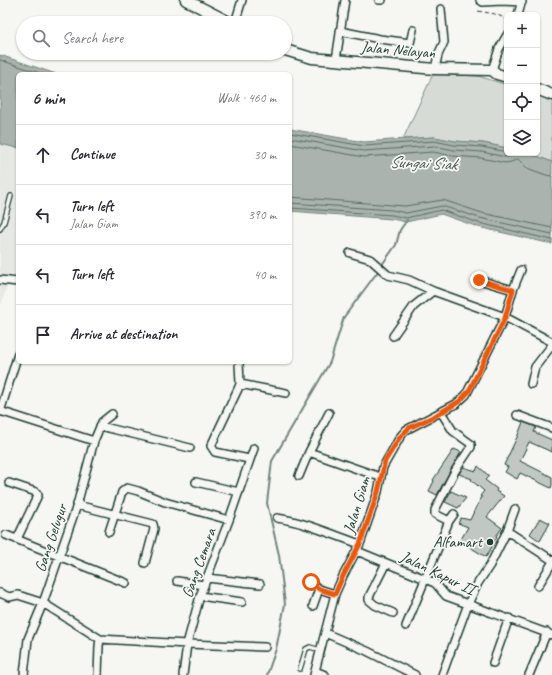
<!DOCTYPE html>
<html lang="en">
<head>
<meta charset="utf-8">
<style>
  body { margin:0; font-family:Caveat,sans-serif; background:#f2f2f3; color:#2b2b33 }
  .controls { position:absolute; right:12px; top:12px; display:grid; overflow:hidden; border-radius:6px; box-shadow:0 1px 3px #0004 }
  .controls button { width:36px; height:36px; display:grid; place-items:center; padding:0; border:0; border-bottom:1px solid #e1e1e2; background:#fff; color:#2b2b33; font:20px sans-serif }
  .stop { position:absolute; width:12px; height:12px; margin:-9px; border:3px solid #ea580c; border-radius:50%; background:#fff }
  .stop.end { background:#ea580c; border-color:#fff; box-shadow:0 1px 4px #0008 }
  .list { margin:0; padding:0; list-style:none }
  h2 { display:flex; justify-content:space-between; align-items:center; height:52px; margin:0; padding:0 16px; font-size:17px }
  h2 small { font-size:13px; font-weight:400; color:#7c7c81 }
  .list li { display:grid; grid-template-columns:26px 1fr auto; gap:12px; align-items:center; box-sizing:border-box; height:60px; padding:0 16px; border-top:1px solid #e1e1e2 }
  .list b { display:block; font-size:15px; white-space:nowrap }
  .list p { margin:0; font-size:13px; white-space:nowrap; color:#7c7c81 }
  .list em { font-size:13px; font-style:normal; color:#7c7c81 }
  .icon { flex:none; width:22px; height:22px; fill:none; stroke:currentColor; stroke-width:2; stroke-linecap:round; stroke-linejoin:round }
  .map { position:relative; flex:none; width:552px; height:675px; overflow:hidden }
  .search { position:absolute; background:#fff; box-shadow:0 1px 3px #0004; left:16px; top:16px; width:276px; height:44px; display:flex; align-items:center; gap:10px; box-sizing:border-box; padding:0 14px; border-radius:22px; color:#7c7c81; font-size:15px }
  .panel { position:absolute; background:#fff; box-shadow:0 1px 3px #0004; left:16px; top:72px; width:276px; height:292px; border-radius:6px }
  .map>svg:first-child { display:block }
  .built { fill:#e6e8e4 }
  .green { fill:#d6dbd6; stroke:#7a8c85 }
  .water { fill:#aab3ae; stroke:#72847d }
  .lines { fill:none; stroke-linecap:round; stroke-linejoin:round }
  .shore { stroke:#576c65; stroke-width:1 }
  .stream { stroke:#72847d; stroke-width:2 }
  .building { fill:#c1c8c3; stroke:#1f3d34 }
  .lane-casing { stroke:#1f3d34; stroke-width:6 }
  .street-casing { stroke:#1f3d34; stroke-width:10 }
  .secondary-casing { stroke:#1f3d34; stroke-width:13 }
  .path { stroke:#1f3d34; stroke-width:1; stroke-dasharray:4 3; stroke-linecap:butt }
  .lane { stroke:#f6f6f2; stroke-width:3.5 }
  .street { stroke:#f6f6f2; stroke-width:7 }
  .secondary { stroke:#f6f6f2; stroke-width:10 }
  .route { stroke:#ea580c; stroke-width:5 }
  .poi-dot { fill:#1f3d34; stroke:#f6f6f2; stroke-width:1.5 }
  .labels { text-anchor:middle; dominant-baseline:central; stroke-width:3.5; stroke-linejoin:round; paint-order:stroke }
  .street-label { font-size:16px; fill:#1f3d34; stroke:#f6f6f2 }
  .poi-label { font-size:16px; fill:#1f3d34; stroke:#f6f6f2; text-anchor:end }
  .water-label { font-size:17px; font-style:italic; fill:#425a52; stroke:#f6f6f2 }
</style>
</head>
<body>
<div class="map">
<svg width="552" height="675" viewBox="0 0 552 675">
  <rect width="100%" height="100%" fill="#f6f6f2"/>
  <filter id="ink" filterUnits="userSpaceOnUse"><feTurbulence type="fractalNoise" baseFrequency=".025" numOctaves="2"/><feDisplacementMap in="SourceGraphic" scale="8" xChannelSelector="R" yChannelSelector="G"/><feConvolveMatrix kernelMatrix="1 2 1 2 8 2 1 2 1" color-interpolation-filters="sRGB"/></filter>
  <g filter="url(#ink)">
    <path class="built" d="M 0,144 L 18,148 L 18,276 L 11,275 L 0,307 Z"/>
    <path class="green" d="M 433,74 L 478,76 L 507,85 L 507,148 L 483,143 L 455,141 L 434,137 L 403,139 Z
      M 537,94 L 552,101 L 552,162 L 529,153 L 537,153 Z"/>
    <path class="water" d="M 0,55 L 56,74 L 18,74 L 18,148 L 0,144 Z
      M 290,129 L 364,142 L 434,137 L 455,141 L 483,143 L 507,148 L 507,153 L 529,153 L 552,162 L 552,244 L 478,227 L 441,214 L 406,222 L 392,219 L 290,211 Z"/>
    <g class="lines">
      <path class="shore" d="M 0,60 L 43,74
        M 290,133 L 364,146 L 434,141 L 454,145 L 482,147 L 507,152
        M 290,138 L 364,151 L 434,146 L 454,150 L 482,152 L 505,157 L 510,156 L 514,153
        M 290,144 L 364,157 L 433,152 L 453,156 L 481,158 L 505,163 L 511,162 L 518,159 L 527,168 L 546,175 L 552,176
        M 290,197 L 405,206 L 443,200 L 482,213 L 552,228
        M 290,203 L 392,210 L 406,213 L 442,206 L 480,218 L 552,234
        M 290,208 L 392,215 L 406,218 L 441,210 L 479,223 L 552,240"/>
      <path class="stream" d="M 381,266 L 396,245 L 400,230 L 407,220
        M 267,675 L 276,649 L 285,604 L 279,555 L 267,503 L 272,461 L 330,362 L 344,317 L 379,270"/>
    </g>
    <path class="building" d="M 523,422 L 536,427 L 534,432 L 552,440 L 552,452 L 529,442 L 520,461 L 552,477 L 552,485 L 551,488 L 520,473 L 517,479 L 505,472 L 508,467 L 504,465 L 518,435 Z
      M 454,449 L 461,452 L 451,469 L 437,495 L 429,491 L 434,481 L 433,480 Z
      M 478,466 L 489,476 L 485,480 L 497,489 L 496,491 L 504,496 L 487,517 L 502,528 L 496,536 L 497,537 L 491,546 L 492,547 L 486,557 L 460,541 L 468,527 L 458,523 L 461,518 L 470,520 L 476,507 L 482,497 L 480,496 L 484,491 L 471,480 L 472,479 L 459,474 L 463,467 L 476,471 Z
      M 451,491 L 466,498 L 458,508 L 445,502 Z
      M 540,518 L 550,523 L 540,541 L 530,534 Z"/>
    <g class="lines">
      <g class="lane-casing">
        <path id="lane" d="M 0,229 L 4,222 L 11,196
          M 300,669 L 306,649 L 310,647 L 320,650"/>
      </g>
      <g class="street-casing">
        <path id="street" d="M 379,0 L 382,0
          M 480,0 L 483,2 L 502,1 L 522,2
          M 518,15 L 522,0
          M 235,23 L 242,0
          M 340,31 L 380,39 L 410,43 L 413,30
          M 336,60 L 345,0
          M 435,69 L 438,55 L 444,42 L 441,9
          M 492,70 L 499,49 L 507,35
          M 350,253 L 370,259 L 388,275 L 409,280 L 433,291 L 505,317 L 552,342
          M 0,280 L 18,282
          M 479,280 L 513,290
          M 393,336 L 414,306 L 433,291
          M 239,362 L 240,384 L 238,389 L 211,446 L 215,452 L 249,459
          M 240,384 L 286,393
          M 531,384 L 535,367 L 552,345
          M 0,411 L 94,441
          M 0,412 L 18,354
          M 441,412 L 453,431 L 471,444 L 471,447 L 455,471 L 435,510 L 435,514 L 449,521
          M 517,415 L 552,428
          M 100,426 L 190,448
          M 309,452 L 380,477
          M 299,476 L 309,452 L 329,413
          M 196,482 L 239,492
          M 9,483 L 36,492 L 38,495 L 17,539
          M 77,505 L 153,524 L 154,529 L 145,563
          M 277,518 C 305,522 333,535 360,544
          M 507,531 L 552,560
          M 109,532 L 122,492 L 127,488 L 138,491 L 165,502 L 229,520
          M 6,535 L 126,583
          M 357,551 L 435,583 L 446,596 L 552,635
          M 386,563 L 369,597 L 369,600 L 375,605 L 393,613
          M 207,578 L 260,584
          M 308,580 L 319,589 L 335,594
          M 177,581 L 204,585
          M 538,586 L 552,563
          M 0,593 L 9,597 L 18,595 L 43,603 L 100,639 L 187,644 L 265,647
          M 200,596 L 242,602
          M 313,606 L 319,589
          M 406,626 L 449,521 L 454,514
          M 325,633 L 367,651 L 415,675
          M 493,663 L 509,618
          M 315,671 L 325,675
          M 24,675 L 28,639 L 43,603 L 77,505 L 94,441 L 102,422 L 112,414
          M 98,675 L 99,646 L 100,639
          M 183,675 L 187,644 L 200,596 L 229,520 L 254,448
          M 314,675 L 335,594 L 343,576 L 360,544 L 378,492 L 383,467 L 400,437 L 406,430 L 456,404 L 466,395 L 505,317 L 513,290 L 521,270
          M 442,675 L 468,604 L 478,583 L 490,565 L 507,531 L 515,509
          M 529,675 L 547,632"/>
      </g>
      <g class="secondary-casing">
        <path id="secondary" d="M 186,0 L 231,23
          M 285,50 L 312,58 L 435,69 L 492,70 L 497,74 L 507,77
          M 537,89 L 552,95"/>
      </g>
      <path class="path" d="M 478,11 L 495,14 L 507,19"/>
      <use href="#lane" class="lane"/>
      <use href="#street" class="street"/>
      <use href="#secondary" class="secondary"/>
    </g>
  </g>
  <g class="lines" filter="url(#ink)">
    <path class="route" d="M 311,582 L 319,589 L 335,594 L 343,576 L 360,544 L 378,492 L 385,461 L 400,437 L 409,428 L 435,416 L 460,401 L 469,391 L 505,318 L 513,290 L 479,280"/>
  </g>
  <circle class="poi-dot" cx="490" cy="542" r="4"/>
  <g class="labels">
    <g class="street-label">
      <text transform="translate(398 50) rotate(5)">Jalan Nelayan</text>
      <text transform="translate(357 505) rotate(-73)">Jalan Giam</text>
      <text transform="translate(51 538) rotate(-71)">Gang Gelugur</text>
      <text transform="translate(199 563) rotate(-70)">Gang Cemara</text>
      <text transform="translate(438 573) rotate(26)">Jalan Kapur II</text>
    </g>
    <g class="poi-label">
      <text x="482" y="542">Alfamart</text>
    </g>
    <g class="water-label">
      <text transform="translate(423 163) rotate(2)">Sungai Siak</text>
    </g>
  </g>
</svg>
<div class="controls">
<button>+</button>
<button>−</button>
<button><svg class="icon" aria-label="locate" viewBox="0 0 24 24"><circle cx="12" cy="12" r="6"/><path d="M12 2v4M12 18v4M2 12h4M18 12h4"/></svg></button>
<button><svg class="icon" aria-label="layers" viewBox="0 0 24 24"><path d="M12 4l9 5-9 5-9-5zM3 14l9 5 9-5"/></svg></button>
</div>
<div class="stop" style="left:311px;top:582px"></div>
<div class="stop end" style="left:479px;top:280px"></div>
<div class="search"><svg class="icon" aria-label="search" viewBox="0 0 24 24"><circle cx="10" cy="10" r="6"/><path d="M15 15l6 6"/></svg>Search here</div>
<section class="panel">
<h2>6 min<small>Walk · 460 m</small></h2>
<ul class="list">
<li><svg class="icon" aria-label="ahead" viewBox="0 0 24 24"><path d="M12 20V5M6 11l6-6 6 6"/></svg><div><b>Continue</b></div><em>30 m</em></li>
<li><svg class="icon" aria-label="left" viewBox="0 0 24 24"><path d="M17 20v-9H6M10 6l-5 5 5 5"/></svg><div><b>Turn left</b><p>Jalan Giam</p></div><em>390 m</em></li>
<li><svg class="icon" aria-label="left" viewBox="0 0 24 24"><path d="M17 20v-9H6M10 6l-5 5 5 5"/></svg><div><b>Turn left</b></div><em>40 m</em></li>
<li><svg class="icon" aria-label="arrive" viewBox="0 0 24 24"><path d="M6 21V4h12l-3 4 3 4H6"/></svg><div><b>Arrive at destination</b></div></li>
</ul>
</section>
</div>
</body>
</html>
